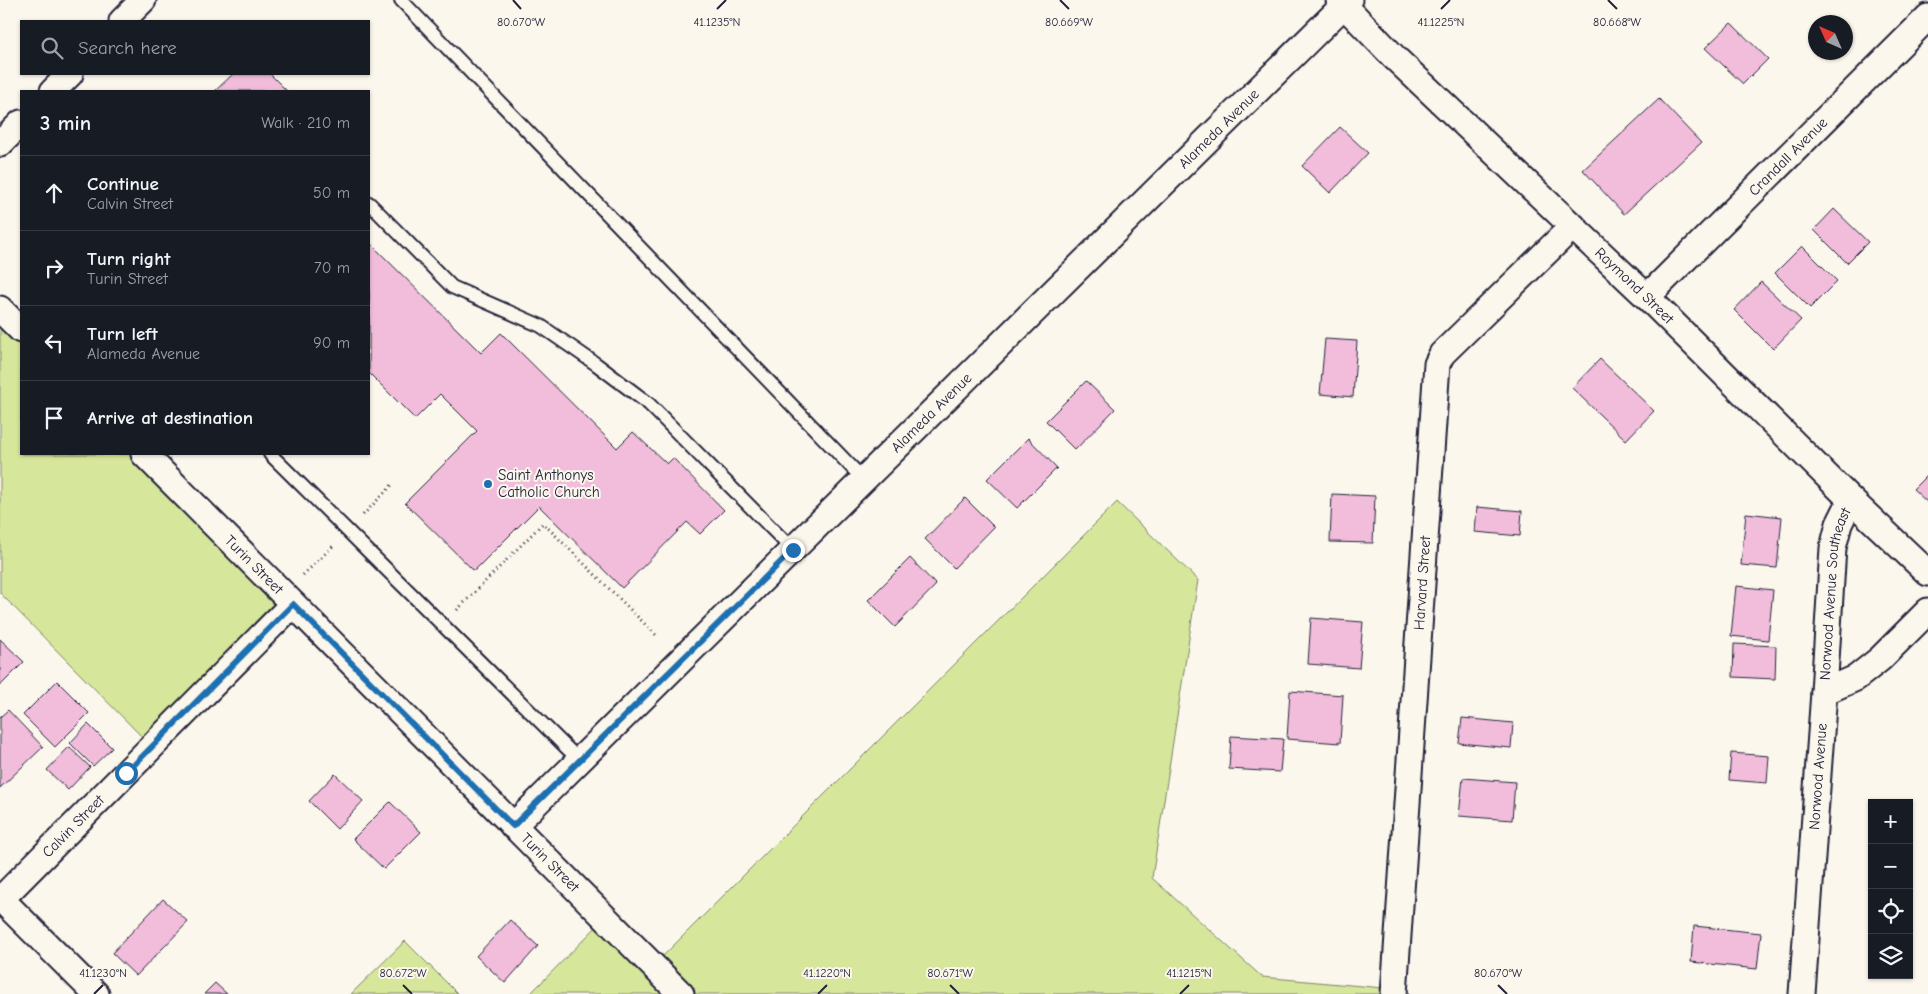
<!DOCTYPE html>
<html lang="en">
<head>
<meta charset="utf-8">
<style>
  body { margin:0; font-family:"Comic Neue",sans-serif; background:#242831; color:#f1f3f6 }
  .controls { position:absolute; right:15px; bottom:15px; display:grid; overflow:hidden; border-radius:0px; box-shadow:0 1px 4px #0004 }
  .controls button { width:45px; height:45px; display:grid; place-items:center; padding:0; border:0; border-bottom:1px solid #363941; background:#171b24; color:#f1f3f6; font:25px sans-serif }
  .compass { position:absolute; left:1808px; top:15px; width:45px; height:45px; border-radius:50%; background:#171b24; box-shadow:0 1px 4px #0004; rotate:315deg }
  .stop { position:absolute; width:15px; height:15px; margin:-11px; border:4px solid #1f6fb2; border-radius:50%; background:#fff }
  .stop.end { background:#1f6fb2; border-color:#fff; box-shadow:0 1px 5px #0008 }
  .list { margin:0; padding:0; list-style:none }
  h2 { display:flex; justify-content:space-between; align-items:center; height:65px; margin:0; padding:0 20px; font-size:21px }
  h2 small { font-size:16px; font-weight:400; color:#9ea1a6 }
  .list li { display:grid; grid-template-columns:32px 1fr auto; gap:15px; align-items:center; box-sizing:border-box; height:75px; padding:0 20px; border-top:1px solid #363941 }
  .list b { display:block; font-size:19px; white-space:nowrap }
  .list p { margin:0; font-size:16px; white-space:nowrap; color:#9ea1a6 }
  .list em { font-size:16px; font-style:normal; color:#9ea1a6 }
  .icon { flex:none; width:28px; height:28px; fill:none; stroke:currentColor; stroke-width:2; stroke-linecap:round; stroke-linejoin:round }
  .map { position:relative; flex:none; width:1928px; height:994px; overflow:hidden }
  .search { position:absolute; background:#171b24; box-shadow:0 1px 4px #0004; left:20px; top:20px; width:350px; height:55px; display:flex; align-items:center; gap:12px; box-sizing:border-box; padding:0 18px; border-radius:0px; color:#9ea1a6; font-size:19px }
  .panel { position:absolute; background:#171b24; box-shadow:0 1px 4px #0004; left:20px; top:90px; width:350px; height:365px; border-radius:0px }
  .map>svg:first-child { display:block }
  .green { fill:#d6e69a; stroke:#7c846a }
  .building { fill:#f1bddb; stroke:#22223b }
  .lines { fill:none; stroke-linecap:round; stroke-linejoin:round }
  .lane-casing { stroke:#22223b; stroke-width:16 }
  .street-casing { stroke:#22223b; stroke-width:29 }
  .path { stroke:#22223b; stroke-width:3; stroke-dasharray:1 4; stroke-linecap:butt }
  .lane { stroke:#fbf7ec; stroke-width:12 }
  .street { stroke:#fbf7ec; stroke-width:25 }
  .route { stroke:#1f6fb2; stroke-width:6 }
  .ticks { fill:none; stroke:#22223b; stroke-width:2 }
  .poi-dot { fill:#1f6fb2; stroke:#fbf7ec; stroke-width:2 }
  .labels { text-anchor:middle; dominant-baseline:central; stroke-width:4; stroke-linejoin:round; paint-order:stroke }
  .street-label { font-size:15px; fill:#22223b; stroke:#fbf7ec }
  .poi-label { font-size:15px; fill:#22223b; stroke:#fbf7ec; text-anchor:start }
  .ticks-label { font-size:12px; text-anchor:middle; fill:#22223b; stroke:#fbf7ec; stroke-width:4; stroke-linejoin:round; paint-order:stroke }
</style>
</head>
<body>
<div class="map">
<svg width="1928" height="994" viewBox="0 0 1928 994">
  <rect width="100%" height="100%" fill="#fbf7ec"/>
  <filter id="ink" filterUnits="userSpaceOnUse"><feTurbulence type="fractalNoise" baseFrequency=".02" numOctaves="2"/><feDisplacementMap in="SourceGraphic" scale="10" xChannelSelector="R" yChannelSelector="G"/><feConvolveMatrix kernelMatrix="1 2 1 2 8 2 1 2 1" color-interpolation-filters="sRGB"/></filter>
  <g filter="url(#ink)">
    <path class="green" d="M 0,309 L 21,330 L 21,454 L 144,454 L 293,604 L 152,747 L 0,593 Z
      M 1117,502 L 1198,580 L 1152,878 L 1262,977 L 1395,989 L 1394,994 L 530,994 L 605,918 L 653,966 Z
      M 405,941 L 458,994 L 351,994 Z"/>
    <path class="building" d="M 1731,23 L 1768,59 L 1743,84 L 1705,48 Z
      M 233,74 L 270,74 L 287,91 L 215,91 Z
      M 1659,99 L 1701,143 L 1624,214 L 1583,170 Z
      M 1340,127 L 1368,153 L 1330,193 L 1302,166 Z
      M 1834,209 L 1868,242 L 1847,263 L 1814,230 Z
      M 369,242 L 481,353 L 501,333 L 617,448 L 633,432 L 667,464 L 673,458 L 724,510 L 700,534 L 687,522 L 622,588 L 539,506 L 474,571 L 405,503 L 477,431 L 440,394 L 415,419 L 369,373 Z
      M 1802,246 L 1837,281 L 1810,308 L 1775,273 Z
      M 1761,282 L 1801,320 L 1773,349 L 1734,310 Z
      M 1325,339 L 1357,341 L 1353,397 L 1320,394 Z
      M 1600,359 L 1654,411 L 1626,440 L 1572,388 Z
      M 1086,381 L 1115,409 L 1075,450 L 1046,421 Z
      M 1028,438 L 1057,468 L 1017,508 L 987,479 Z
      M 1928,474 L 1928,503 L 1913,489 Z
      M 1332,494 L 1375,496 L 1373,543 L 1330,542 Z
      M 965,498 L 994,527 L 954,568 L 925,539 Z
      M 1477,507 L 1522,511 L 1520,536 L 1475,532 Z
      M 1746,513 L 1782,517 L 1777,568 L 1741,565 Z
      M 910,558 L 936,585 L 895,627 L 868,600 Z
      M 1736,586 L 1773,590 L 1768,640 L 1731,636 Z
      M 1311,618 L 1363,622 L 1359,668 L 1308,664 Z
      M 0,639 L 24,662 L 0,686 Z
      M 1734,644 L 1776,646 L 1775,679 L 1733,677 Z
      M 57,681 L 89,713 L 55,747 L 23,715 Z
      M 1290,691 L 1343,695 L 1340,743 L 1287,739 Z
      M 8,710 L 43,747 L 0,788 L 0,717 Z
      M 1462,718 L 1513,723 L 1511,748 L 1459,743 Z
      M 88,724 L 112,748 L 93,766 L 70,743 Z
      M 1231,736 L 1283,739 L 1280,772 L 1229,769 Z
      M 69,747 L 90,767 L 68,790 L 47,770 Z
      M 1731,753 L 1769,756 L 1767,783 L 1729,780 Z
      M 335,774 L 363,801 L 337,829 L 309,801 Z
      M 1463,778 L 1515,782 L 1512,820 L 1459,816 Z
      M 390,802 L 421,832 L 384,869 L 353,839 Z
      M 163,899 L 188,922 L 136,976 L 112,953 Z
      M 510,920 L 538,946 L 505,983 L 476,956 Z
      M 1694,926 L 1761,933 L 1757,969 L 1691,962 Z
      M 215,983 L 227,994 L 204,994 Z"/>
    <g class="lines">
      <g class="lane-casing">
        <path id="lane" d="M 401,0 L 864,480
          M 369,203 L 452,287 L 541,326 L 596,364 L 649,404 L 793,550
          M 270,454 L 580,761"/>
      </g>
      <g class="street-casing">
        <g id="street">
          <path id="s1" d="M 1339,0 L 1394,57 L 1647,297 L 1851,500 L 1928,573"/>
          <path d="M 122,21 L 143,0"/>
          <path d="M 53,91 L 70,74"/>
          <path d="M 0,144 L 21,123"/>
          <path id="s2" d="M 1647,297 L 1928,17"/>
          <path d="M 0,309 L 21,330"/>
          <path id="s3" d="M 144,454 L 681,994"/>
          <path id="s4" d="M 1824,692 L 1833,548 L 1839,524 L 1851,500"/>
          <path id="s5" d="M 513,826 L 1349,0"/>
          <path d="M 0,898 L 96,994"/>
          <path id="s6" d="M 0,900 L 293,604"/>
          <path id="s7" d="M 1394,994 L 1437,364 L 1442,354 L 1573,226"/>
          <path id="s8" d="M 1802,994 L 1824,692 L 1856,678 L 1880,659 L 1928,611"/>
        </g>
      </g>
      <path class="path" d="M 363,515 L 392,485
        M 303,575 L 333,546
        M 457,610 L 543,523 L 658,637"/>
      <use href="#lane" class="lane"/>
      <use href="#street" class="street"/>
    </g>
  </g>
  <g class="lines" filter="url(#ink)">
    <path class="route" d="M 126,773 L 293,604 L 513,826 L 793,550"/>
  </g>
  <path class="ticks" d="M 513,0 L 521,9M 1060,0 L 1069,9M 1608,0 L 1617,9M 717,9 L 726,0M 1441,9 L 1450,0M 403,985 L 412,994M 950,985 L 959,994M 1498,985 L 1507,994M 94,994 L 103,985M 818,994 L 827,985M 1180,994 L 1189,985"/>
  <circle class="poi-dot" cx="488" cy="484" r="5"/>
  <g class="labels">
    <g class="street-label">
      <text stroke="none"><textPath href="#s5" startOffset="992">Alameda Avenue</textPath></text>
      <text stroke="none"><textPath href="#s2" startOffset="199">Crandall Avenue</textPath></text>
      <text stroke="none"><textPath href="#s1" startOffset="411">Raymond Street</textPath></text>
      <text stroke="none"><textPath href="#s5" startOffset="588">Alameda Avenue</textPath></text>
      <text stroke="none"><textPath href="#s3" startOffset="156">Turin Street</textPath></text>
      <text stroke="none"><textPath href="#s7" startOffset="412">Harvard Street</textPath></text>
      <text stroke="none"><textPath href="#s4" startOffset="99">Norwood Avenue Southeast</textPath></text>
      <text stroke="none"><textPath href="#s8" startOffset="218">Norwood Avenue</textPath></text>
      <text stroke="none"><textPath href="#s6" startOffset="104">Calvin Street</textPath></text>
      <text stroke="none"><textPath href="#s3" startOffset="576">Turin Street</textPath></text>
    </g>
    <g class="poi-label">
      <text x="498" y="475">Saint Anthonys<tspan x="498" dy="17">Catholic Church</tspan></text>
    </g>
  </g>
  <g class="ticks-label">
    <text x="1617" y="26">80.668°W</text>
    <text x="521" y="26">80.670°W</text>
    <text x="717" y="26">41.1235°N</text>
    <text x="1069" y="26">80.669°W</text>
    <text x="1441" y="26">41.1225°N</text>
    <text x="103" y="977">41.1230°N</text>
    <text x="827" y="977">41.1220°N</text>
    <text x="1189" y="977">41.1215°N</text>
    <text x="403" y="977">80.672°W</text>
    <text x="950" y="977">80.671°W</text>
    <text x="1498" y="977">80.670°W</text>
  </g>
</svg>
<div class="controls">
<button>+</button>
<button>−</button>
<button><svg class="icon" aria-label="locate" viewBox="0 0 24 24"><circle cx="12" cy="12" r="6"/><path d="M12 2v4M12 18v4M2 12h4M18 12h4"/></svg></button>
<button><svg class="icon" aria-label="layers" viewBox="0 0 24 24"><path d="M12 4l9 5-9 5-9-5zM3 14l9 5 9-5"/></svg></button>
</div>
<svg class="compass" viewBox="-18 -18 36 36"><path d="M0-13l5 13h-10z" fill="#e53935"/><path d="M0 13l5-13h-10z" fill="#9ea1a6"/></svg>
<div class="stop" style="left:126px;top:773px"></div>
<div class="stop end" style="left:793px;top:550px"></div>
<div class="search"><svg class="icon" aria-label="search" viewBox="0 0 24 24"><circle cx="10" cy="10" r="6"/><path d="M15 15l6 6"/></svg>Search here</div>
<section class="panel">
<h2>3 min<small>Walk · 210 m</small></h2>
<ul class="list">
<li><svg class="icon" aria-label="ahead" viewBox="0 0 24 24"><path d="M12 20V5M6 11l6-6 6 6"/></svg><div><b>Continue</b><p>Calvin Street</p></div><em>50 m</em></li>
<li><svg class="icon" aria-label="right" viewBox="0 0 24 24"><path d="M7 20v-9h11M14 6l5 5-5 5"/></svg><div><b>Turn right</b><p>Turin Street</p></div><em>70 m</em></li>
<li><svg class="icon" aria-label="left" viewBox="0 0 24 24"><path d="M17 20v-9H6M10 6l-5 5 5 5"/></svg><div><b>Turn left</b><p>Alameda Avenue</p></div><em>90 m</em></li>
<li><svg class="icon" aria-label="arrive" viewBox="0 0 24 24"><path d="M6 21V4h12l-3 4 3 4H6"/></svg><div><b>Arrive at destination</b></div></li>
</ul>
</section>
</div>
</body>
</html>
